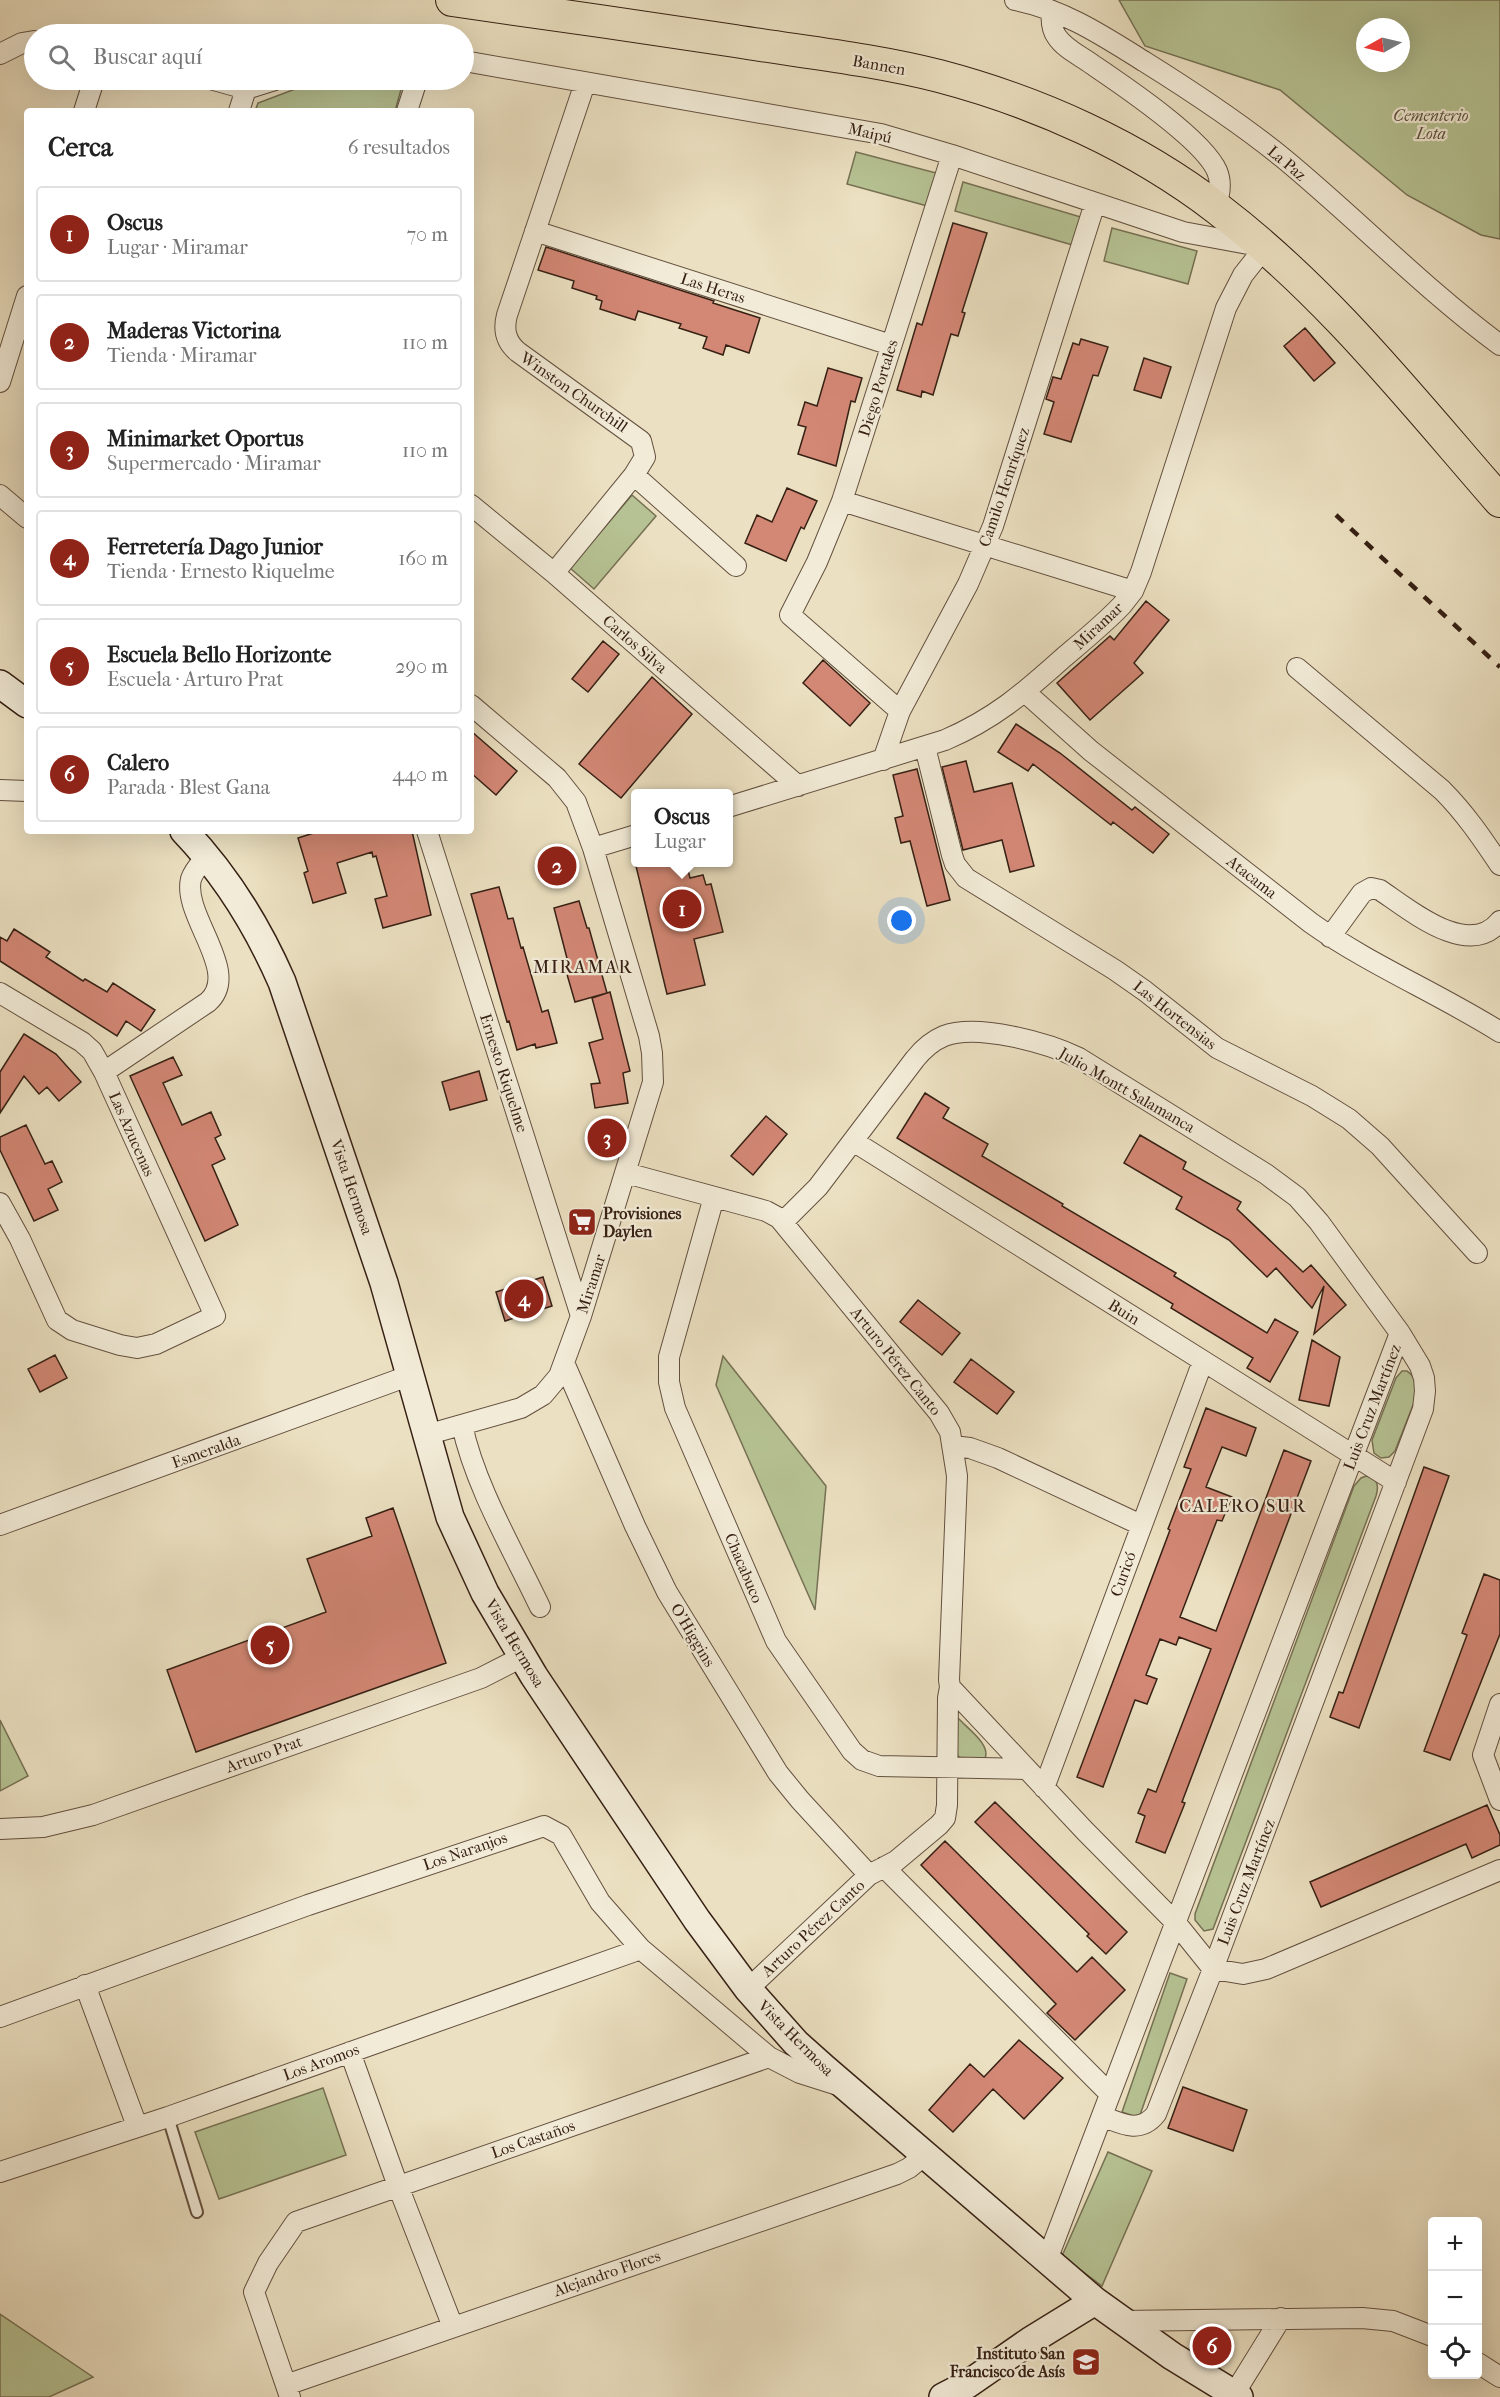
<!DOCTYPE html>
<html lang="es">
<head>
<meta charset="utf-8">
<style>
  body { margin:0; font-family:"IM FELL French Canon",serif; background:#f6f6f6; color:#222 }
  .controls { position:absolute; right:18px; bottom:18px; display:grid; overflow:hidden; border-radius:6px; box-shadow:0 6px 24px #0002 }
  .controls button { width:54px; height:54px; display:grid; place-items:center; padding:0; border:0; border-bottom:2px solid #e0e0e0; background:#fff; color:#222; font:30px sans-serif }
  .compass { position:absolute; left:1356px; top:18px; width:54px; height:54px; border-radius:50%; background:#fff; box-shadow:0 6px 24px #0002; rotate:262deg }
  .you { position:absolute; left:902px; top:921px; width:21px; height:21px; margin:-15px; border:4px solid #fff; border-radius:50%; background:#1a73e8; box-shadow:0 0 0 9px #1a73e833 }
  .badge { display:grid; place-items:center; width:39px; height:39px; border-radius:50%; background:#8f2418; color:#fff; font-size:20px; font-weight:700 }
  .pin { position:absolute; translate:-50% -50%; border:3px solid #fff; box-shadow:0 2px 6px #0006 }
  .popup { position:absolute; left:631px; top:789px; width:102px; height:78px; box-sizing:border-box; display:grid; place-content:center; border-radius:6px; background:#fff; filter:drop-shadow(0 2px 4px #0005); font-size:20px; white-space:nowrap; color:#767676 }
  .popup b { font-size:22px; color:#222 }
  .popup::after { content:''; position:absolute; left:50%; top:100%; margin-left:-12px; border:12px solid transparent; border-top-color:#fff }
  .list { margin:0; padding:0; list-style:none }
  h2 { display:flex; justify-content:space-between; align-items:center; height:78px; margin:0; padding:0 24px; font-size:26px }
  h2 small { font-size:20px; font-weight:400; color:#767676 }
  .list li { display:grid; grid-template-columns:39px 1fr auto; gap:18px; align-items:center; box-sizing:border-box; height:96px; margin:0 12px 12px; padding:0 12px; border:2px solid #e0e0e0; border-radius:6px }
  .list b { display:block; font-size:22px; white-space:nowrap }
  .list p { margin:0; font-size:20px; white-space:nowrap; color:#767676 }
  .list em { font-size:20px; font-style:normal; color:#767676 }
  .icon { flex:none; width:33px; height:33px; fill:none; stroke:currentColor; stroke-width:2; stroke-linecap:round; stroke-linejoin:round }
  .map { position:relative; flex:none; width:1500px; height:2397px; overflow:hidden }
  .search { position:absolute; background:#fff; box-shadow:0 6px 24px #0002; left:24px; top:24px; width:450px; height:66px; display:flex; align-items:center; gap:15px; box-sizing:border-box; padding:0 21px; border-radius:33px; color:#767676; font-size:22px }
  .panel { position:absolute; background:#fff; box-shadow:0 6px 24px #0002; left:24px; top:108px; width:450px; height:726px; border-radius:6px }
  .map>svg:first-child { display:block }
  .green { fill:#b6c293; stroke:#767154; stroke-width:1.5; fill-rule:evenodd }
  .building { fill:#d38775; stroke:#362014; stroke-width:1.5 }
  .lines { fill:none; stroke-linecap:round; stroke-linejoin:round }
  .lane-casing { stroke:#63503f; stroke-width:14 }
  .street-casing { stroke:#63503f; stroke-width:22 }
  .secondary-casing { stroke:#362014; stroke-width:30 }
  .primary-casing { stroke:#362014; stroke-width:34 }
  .lane { stroke:#f2ebd7; stroke-width:10 }
  .street { stroke:#f2ebd7; stroke-width:20 }
  .secondary { stroke:#f2ebd7; stroke-width:27 }
  .primary { stroke:#ebe0c1; stroke-width:32 }
  .rail { stroke:#362014; stroke-width:4.5; stroke-dasharray:10 10; stroke-linecap:butt }
  .labels { text-anchor:middle; dominant-baseline:central; stroke-width:4.5; stroke-linejoin:round; paint-order:stroke }
  .street-label { font-size:16px; fill:#362014; stroke:#f2ebd7 }
  .park-label { font-size:16px; font-style:italic; fill:#5c513a; stroke:#f2ebd7 }
  .poi-label { font-size:16px; font-weight:bold; fill:#362014; stroke:#f2ebd7; text-anchor:start }
  .neighbourhood-label { font-size:18px; letter-spacing:1.5px; fill:#362014; stroke:#f2ebd7 }
</style>
</head>
<body>
<div class="map">
<svg width="1500" height="2397" viewBox="0 0 1500 2397">
  <rect width="100%" height="100%" fill="#ebe0c1"/>
  <filter id="stains"><feTurbulence type="fractalNoise" baseFrequency=".00333" numOctaves="4"/><feColorMatrix values="0 0 0 0 .2 0 0 0 0 .09 0 0 0 0 .02 0 0 0 .5 -.17"/></filter>
  <radialGradient id="worn" r=".72"><stop offset=".6" stop-color="#630" stop-opacity="0"/><stop offset="1" stop-color="#630" stop-opacity=".3"/></radialGradient>
  <path class="green" d="M 1119,0 L 1500,0 L 1500,239 L 1481,235 L 1407,195 L 1280,90 L 1145,46 ZM 1365,27 L 1401,27 L 1401,63 L 1365,63 Z
    M 319,80 L 381,80 L 402,86 L 395,111 L 255,111 L 258,103 Z
    M 856,152 L 940,174 L 931,207 L 847,184 Z
    M 963,182 L 1084,218 L 1076,246 L 955,211 Z
    M 1112,228 L 1197,251 L 1188,284 L 1104,261 Z
    M 632,495 L 656,516 L 594,589 L 570,568 Z
    M 723,1356 L 826,1486 L 815,1610 L 716,1385 Z
    M 1402,1371 L 1407,1371 C 1417,1377 1417,1389 1415,1400 L 1395,1451 L 1389,1457 L 1381,1458 L 1374,1453 L 1372,1440 L 1396,1378 Z
    M 1366,1476 C 1378,1478 1379,1486 1376,1496 L 1213,1929 L 1204,1931 L 1195,1920 L 1195,1914 L 1354,1486 L 1361,1478 Z
    M 956,1719 L 959,1719 C 969,1730 993,1746 984,1761 L 961,1759 L 956,1754 Z
    M 0,1720 L 28,1776 L 0,1791 Z
    M 1170,1973 L 1187,1979 L 1139,2118 L 1122,2112 Z
    M 323,2088 L 346,2155 L 219,2199 L 195,2132 Z
    M 1108,2152 L 1152,2171 L 1102,2286 L 1062,2256 Z
    M 0,2314 L 93,2377 L 49,2397 L 0,2397 Z"/>
  <path class="building" d="M 953,223 L 987,233 L 962,312 L 965,313 L 958,336 L 951,334 L 933,395 L 922,391 L 921,397 L 897,390 L 917,323 L 922,325 Z
    M 546,247 L 714,301 L 713,303 L 760,318 L 749,353 L 726,345 L 723,355 L 703,348 L 707,337 L 679,328 L 681,324 L 638,311 L 635,320 L 600,309 L 602,301 L 596,299 L 597,296 L 572,288 L 574,281 L 538,270 Z
    M 1305,328 L 1335,363 L 1314,381 L 1284,346 Z
    M 1081,339 L 1108,347 L 1098,376 L 1093,375 L 1071,442 L 1044,434 L 1054,402 L 1046,399 L 1053,377 L 1061,379 L 1073,343 L 1079,345 Z
    M 1144,358 L 1171,367 L 1161,398 L 1134,390 Z
    M 828,368 L 862,378 L 855,402 L 851,401 L 836,466 L 798,454 L 806,427 L 798,425 L 805,402 L 817,406 Z
    M 787,488 L 817,501 L 804,529 L 801,527 L 786,561 L 745,543 L 757,515 L 772,522 Z
    M 1146,601 L 1169,620 L 1134,663 L 1143,673 L 1090,720 L 1057,683 L 1110,636 L 1114,640 Z
    M 603,641 L 619,654 L 588,692 L 572,679 Z
    M 823,660 L 870,703 L 850,726 L 803,683 Z
    M 652,677 L 692,714 L 621,798 L 579,764 Z
    M 1016,724 L 1060,753 L 1132,810 L 1135,807 L 1169,834 L 1153,853 L 1113,822 L 1111,825 L 1033,764 L 1028,771 L 998,752 Z
    M 471,731 L 517,771 L 496,795 L 471,773 Z
    M 966,761 L 974,792 L 1012,783 L 1034,866 L 1010,872 L 1002,840 L 963,850 L 942,767 Z
    M 917,769 L 950,900 L 927,906 L 910,841 L 901,843 L 895,818 L 903,816 L 893,775 Z
    M 320,831 L 412,831 L 431,915 L 383,928 L 375,899 L 387,896 L 376,856 L 373,857 L 372,852 L 337,863 L 346,893 L 313,903 L 304,873 L 308,871 L 298,838 Z
    M 635,862 L 686,862 L 690,878 L 703,875 L 706,885 L 711,884 L 723,932 L 694,939 L 705,985 L 667,994 Z
    M 499,887 L 508,919 L 513,918 L 521,948 L 523,947 L 542,1012 L 548,1010 L 557,1043 L 536,1048 L 535,1044 L 517,1050 L 509,1021 L 507,1022 L 471,894 Z
    M 579,901 L 587,928 L 589,928 L 607,993 L 575,1002 L 566,971 L 570,970 L 554,908 Z
    M 14,929 L 50,952 L 46,957 L 83,981 L 85,979 L 107,992 L 113,983 L 155,1010 L 141,1031 L 126,1021 L 117,1036 L 0,961 L 0,937 L 7,941 Z
    M 610,992 L 630,1071 L 623,1073 L 628,1103 L 595,1108 L 591,1084 L 600,1083 L 589,1043 L 603,1039 L 592,998 Z
    M 24,1034 L 56,1054 L 81,1082 L 59,1101 L 47,1087 L 39,1094 L 24,1076 L 0,1113 L 0,1072 Z
    M 173,1057 L 182,1075 L 163,1083 L 182,1125 L 211,1112 L 221,1135 L 215,1138 L 225,1159 L 212,1165 L 238,1225 L 205,1241 L 130,1076 Z
    M 479,1071 L 487,1100 L 450,1110 L 442,1082 Z
    M 925,1093 L 949,1108 L 943,1118 L 988,1144 L 982,1156 L 1063,1204 L 1062,1206 L 1176,1273 L 1174,1276 L 1267,1333 L 1275,1319 L 1298,1332 L 1270,1382 L 1247,1368 L 1253,1358 L 1171,1308 L 1173,1304 L 897,1138 Z
    M 766,1116 L 787,1134 L 753,1175 L 731,1156 Z
    M 26,1125 L 45,1164 L 52,1161 L 62,1182 L 48,1189 L 58,1210 L 34,1221 L 0,1150 L 0,1137 Z
    M 1140,1135 L 1186,1162 L 1183,1169 L 1241,1202 L 1237,1209 L 1303,1272 L 1311,1265 L 1346,1305 L 1314,1334 L 1324,1286 L 1312,1308 L 1276,1268 L 1267,1277 L 1229,1240 L 1176,1209 L 1182,1197 L 1124,1163 Z
    M 543,1277 L 552,1306 L 505,1321 L 496,1292 Z
    M 918,1300 L 960,1333 L 942,1355 L 900,1322 Z
    M 1312,1340 L 1340,1357 L 1329,1406 L 1299,1400 Z
    M 55,1355 L 67,1378 L 40,1392 L 28,1369 Z
    M 971,1359 L 1014,1392 L 997,1414 L 954,1382 Z
    M 1206,1408 L 1256,1428 L 1246,1456 L 1222,1447 L 1206,1487 L 1232,1497 L 1222,1521 L 1217,1520 L 1180,1617 L 1216,1631 L 1284,1450 L 1311,1461 L 1182,1802 L 1185,1803 L 1165,1853 L 1136,1842 L 1145,1816 L 1138,1813 L 1148,1789 L 1156,1792 L 1211,1649 L 1179,1637 L 1176,1645 L 1160,1639 L 1146,1675 L 1157,1679 L 1147,1704 L 1135,1700 L 1103,1787 L 1077,1777 L 1170,1530 L 1168,1529 L 1191,1469 L 1184,1467 Z
    M 1424,1467 L 1449,1476 L 1359,1728 L 1330,1717 L 1339,1692 L 1343,1693 Z
    M 393,1508 L 446,1663 L 196,1752 L 167,1670 L 326,1612 L 307,1559 L 372,1536 L 366,1518 Z
    M 1484,1574 L 1500,1580 L 1500,1634 L 1450,1760 L 1424,1751 L 1467,1635 L 1462,1633 Z
    M 995,1802 L 1127,1932 L 1106,1954 L 1087,1936 L 1089,1934 L 975,1822 Z
    M 1487,1805 L 1500,1835 L 1500,1845 L 1472,1858 L 1466,1844 L 1321,1907 L 1310,1882 Z
    M 945,1841 L 1077,1972 L 1092,1957 L 1125,1990 L 1075,2040 L 1047,2013 L 1056,2004 L 921,1865 Z
    M 1019,2040 L 1063,2078 L 1024,2119 L 993,2089 L 953,2132 L 929,2110 L 970,2064 L 984,2077 Z
    M 1183,2087 L 1247,2110 L 1233,2151 L 1168,2128 Z"/>
  <g class="lines">
    <g class="lane-casing">
      <path id="lane" d="M 168,2117 L 197,2212"/>
    </g>
    <g class="street-casing">
      <path id="street" d="M 1015,0 C 1063,9 1105,37 1145,62 C 1193,92 1240,123 1283,158 C 1357,219 1423,288 1500,345
        M 1052,11 C 1051,20 1051,29 1057,37 C 1065,49 1081,56 1093,65 C 1124,86 1203,139 1217,171 C 1222,183 1220,195 1215,207
        M 0,54 L 22,43 L 34,41
        M 464,61 L 881,134 L 952,155 L 1183,232 L 1259,246
        M 214,80 L 246,89 L 275,80
        M 84,111 L 94,80
        M 239,111 L 246,89
        M 407,111 L 417,80
        M 535,231 L 891,345
        M 0,382 L 27,296
        M 634,475 L 736,566
        M 0,495 L 27,518
        M 842,501 L 1133,591
        M 471,505 L 554,573 L 798,786
        M 554,573 L 634,475 L 645,457 L 641,441 L 518,352 C 506,342 503,330 507,315 L 585,83
        M 1297,668 L 1442,790 C 1465,813 1482,838 1500,865
        M 1025,692 L 1091,751 L 1311,923 C 1370,965 1438,993 1500,1032
        M 900,711 L 790,615 L 817,562 L 842,501 L 952,155
        M 925,747 L 952,855 L 955,864 L 966,878 L 1115,970 L 1145,991 L 1217,1048 L 1312,1096 L 1349,1119 L 1380,1146 L 1477,1253
        M 883,760 L 900,711 L 968,584 L 993,526 L 1095,203
        M 0,790 L 27,791
        M 728,807 L 945,740 C 994,719 1024,693 1063,658 C 1083,641 1104,624 1122,605 L 1133,591 L 1141,572 L 1226,308 L 1243,275 L 1265,247
        M 427,831 L 581,1316
        M 593,848 L 636,835
        M 1330,937 L 1362,893 L 1371,888 L 1380,890 C 1410,910 1469,960 1500,921
        M 0,993 L 82,1042 L 92,1051 L 104,1072 L 215,1316 L 156,1344 L 137,1348 L 120,1345 L 72,1330 L 57,1320 L 20,1239 L 0,1203
        M 104,1072 L 208,1002 C 242,972 182,916 191,879 C 194,870 201,863 207,856
        M 853,1141 L 1396,1482
        M 626,1173 L 766,1211 L 779,1218 L 939,1413 L 950,1432 L 957,1476 L 949,1680 L 950,1687 L 948,1698 L 947,1805 L 945,1818 L 939,1825 L 896,1861 L 869,1875 L 748,1989
        M 714,1197 L 669,1357 L 669,1382 L 675,1408 L 776,1641 L 852,1751 L 862,1760 L 879,1766 L 1026,1769
        M 783,1222 L 818,1187 L 915,1059 C 923,1049 932,1041 944,1036 C 977,1023 1048,1043 1079,1058 L 1266,1174 L 1297,1197 L 1319,1222 L 1400,1333 L 1420,1366 L 1424,1378 L 1425,1391 L 1423,1409 L 1213,1969 L 1156,2114 C 1140,2134 1122,2124 1102,2116
        M 565,1365 L 635,1526 L 667,1592 L 778,1773 L 800,1800 L 869,1875
        M 462,1425 C 475,1486 513,1550 540,1607
        M 426,1435 L 521,1408 L 543,1395 L 559,1376 L 581,1316 L 653,1082 L 652,1053 L 649,1036 L 593,848 L 576,802 L 557,778 L 471,705
        M 953,1446 L 970,1448 L 998,1458 L 1141,1525
        M 0,1525 L 411,1375
        M 950,1687 L 1085,1831 L 1176,1923 L 1213,1969 L 1243,1974 L 1266,1969 L 1500,1870
        M 1500,1704 L 1483,1755 L 1500,1800
        M 1044,1788 L 1203,1361
        M 0,1829 L 43,1827 L 93,1815 L 481,1678 L 522,1657
        M 884,1867 L 1110,2094
        M 85,1985 L 137,2126
        M 0,2017 L 308,1905 L 544,1826 L 561,1835 L 600,1902 L 641,1949 L 769,2057 L 800,2073 L 841,2086
        M 350,2052 L 398,2186 L 453,2327
        M 0,2172 L 168,2117 L 641,1949
        M 1047,2260 L 1400,1333
        M 1121,2321 L 1362,2318 L 1393,2321 L 1432,2336
        M 1478,2363 L 1500,2377
        M 286,2385 L 897,2174 L 909,2168 L 925,2155
        M 1234,2394 L 1281,2318
        M 290,2397 L 254,2292 L 268,2263 L 296,2222 L 769,2057"/>
    </g>
    <g class="secondary-casing">
      <path id="secondary" d="M 0,684 L 27,704
        M 184,831 C 227,876 257,925 282,982 L 384,1283 L 450,1517 L 485,1593 L 534,1676 L 697,1920 L 748,1989 L 796,2043 L 824,2068 L 1095,2301 L 1172,2356 L 1239,2397
        M 943,2397 L 968,2384 L 1030,2341 L 1095,2301"/>
    </g>
    <g class="primary-casing">
      <path id="primary" d="M 452,0 C 546,13 641,27 735,41 C 803,52 872,59 939,76 C 1038,102 1136,146 1218,209 C 1326,291 1411,399 1500,501"/>
    </g>
    <use href="#lane" class="lane"/>
    <use href="#street" class="street"/>
    <use href="#secondary" class="secondary"/>
    <use href="#primary" class="primary"/>
    <path class="rail" d="M 1336,515 L 1500,667"/>
  </g>
  <defs>
    <g id="supermarket-square" transform="scale(1.5)"><rect x="-9" y="-9" width="18" height="18" rx="4" fill="#8f2418" stroke="#f2ebd7"/><path d="M-6-5.5h2.5l.6 2H6L4.5 2H-2.5L-4.4-4H-6ZM-1.5 3.2a1.3 1.3 0 1 0 .1 0ZM3 3.2a1.3 1.3 0 1 0 .1 0Z" fill="#fff"/></g>
    <g id="school-square" transform="scale(1.5)"><rect x="-9" y="-9" width="18" height="18" rx="4" fill="#8f2418" stroke="#f2ebd7"/><path d="M0-5L7-2L0 1L-7-2ZM-4 1L0 2.5L4 1V4Q0 6-4 4Z" fill="#fff"/></g>
  </defs>
  <g fill-rule="evenodd">
    <use href="#supermarket-square" x="582" y="1222"/>
    <use href="#school-square" x="1086" y="2362"/>
  </g>
  <g class="labels">
    <g class="street-label">
      <text transform="translate(879 65) rotate(10)">Bannen</text>
      <text transform="translate(870 133) rotate(13)">Maipú</text>
      <text transform="translate(1287 163) rotate(40)">La Paz</text>
      <text transform="translate(713 288) rotate(18)">Las Heras</text>
      <text transform="translate(878 388) rotate(-73)">Diego Portales</text>
      <text transform="translate(574 392) rotate(35)">Winston Churchill</text>
      <text transform="translate(1004 487) rotate(-71)">Camilo Henríquez</text>
      <text transform="translate(1098 626) rotate(-43)">Miramar</text>
      <text transform="translate(635 644) rotate(41)">Carlos Silva</text>
      <text transform="translate(1252 877) rotate(38)">Atacama</text>
      <text transform="translate(1175 1015) rotate(38)">Las Hortensias</text>
      <text transform="translate(504 1073) rotate(72)">Ernesto Riquelme</text>
      <text transform="translate(1127 1090) rotate(30)">Julio Montt Salamanca</text>
      <text transform="translate(132 1134) rotate(66)">Las Azucenas</text>
      <text transform="translate(352 1187) rotate(71)">Vista Hermosa</text>
      <text transform="translate(591 1284) rotate(-72)">Miramar</text>
      <text transform="translate(1124 1312) rotate(32)">Buin</text>
      <text transform="translate(896 1361) rotate(51)">Arturo Pérez Canto</text>
      <text transform="translate(1372 1407) rotate(-69)">Luis Cruz Martínez</text>
      <text transform="translate(206 1451) rotate(-20)">Esmeralda</text>
      <text transform="translate(744 1568) rotate(67)">Chacabuco</text>
      <text transform="translate(1123 1574) rotate(-70)">Curicó</text>
      <text transform="translate(693 1635) rotate(59)">O'Higgins</text>
      <text transform="translate(515 1643) rotate(59)">Vista Hermosa</text>
      <text transform="translate(264 1754) rotate(-20)">Arturo Prat</text>
      <text transform="translate(465 1851) rotate(-19)">Los Naranjos</text>
      <text transform="translate(1246 1882) rotate(-69)">Luis Cruz Martínez</text>
      <text transform="translate(813 1928) rotate(-43)">Arturo Pérez Canto</text>
      <text transform="translate(796 2038) rotate(45)">Vista Hermosa</text>
      <text transform="translate(321 2062) rotate(-20)">Los Aromos</text>
      <text transform="translate(533 2139) rotate(-19)">Los Castaños</text>
      <text transform="translate(607 2273) rotate(-19)">Alejandro Flores</text>
    </g>
    <g class="park-label">
      <text x="1431" y="115">Cementerio<tspan x="1431" dy="18">Lota</tspan></text>
    </g>
    <g class="poi-label">
      <text x="603" y="1213">Provisiones<tspan x="603" dy="18">Daylen</tspan></text>
      <text x="1065" y="2353" text-anchor="end">Instituto San<tspan x="1065" dy="18">Francisco de Asís</tspan></text>
    </g>
    <g class="neighbourhood-label">
      <text x="583" y="967">MIRAMAR</text>
      <text x="1243" y="1506">CALERO SUR</text>
    </g>
  </g>
  <rect width="100%" height="100%" filter="url(#stains)"/>
  <rect width="100%" height="100%" fill="url(#worn)"/>
</svg>
<div class="controls">
<button>+</button>
<button>−</button>
<button><svg class="icon" aria-label="locate" viewBox="0 0 24 24"><circle cx="12" cy="12" r="6"/><path d="M12 2v4M12 18v4M2 12h4M18 12h4"/></svg></button>
</div>
<svg class="compass" viewBox="-18 -18 36 36"><path d="M0-13l5 13h-10z" fill="#e53935"/><path d="M0 13l5-13h-10z" fill="#767676"/></svg>
<div class="you"></div>
<div class="pin badge" style="left:682px;top:909px">1</div>
<div class="popup"><b>Oscus</b>Lugar</div>
<div class="pin badge" style="left:557px;top:866px">2</div>
<div class="pin badge" style="left:607px;top:1138px">3</div>
<div class="pin badge" style="left:524px;top:1299px">4</div>
<div class="pin badge" style="left:270px;top:1645px">5</div>
<div class="pin badge" style="left:1212px;top:2346px">6</div>
<div class="search"><svg class="icon" aria-label="search" viewBox="0 0 24 24"><circle cx="10" cy="10" r="6"/><path d="M15 15l6 6"/></svg>Buscar aquí</div>
<section class="panel">
<h2>Cerca<small>6 resultados</small></h2>
<ul class="list">
<li><span class="badge">1</span><div><b>Oscus</b><p>Lugar · Miramar</p></div><em>70 m</em></li>
<li><span class="badge">2</span><div><b>Maderas Victorina</b><p>Tienda · Miramar</p></div><em>110 m</em></li>
<li><span class="badge">3</span><div><b>Minimarket Oportus</b><p>Supermercado · Miramar</p></div><em>110 m</em></li>
<li><span class="badge">4</span><div><b>Ferretería Dago Junior</b><p>Tienda · Ernesto Riquelme</p></div><em>160 m</em></li>
<li><span class="badge">5</span><div><b>Escuela Bello Horizonte</b><p>Escuela · Arturo Prat</p></div><em>290 m</em></li>
<li><span class="badge">6</span><div><b>Calero</b><p>Parada · Blest Gana</p></div><em>440 m</em></li>
</ul>
</section>
</div>
</body>
</html>
